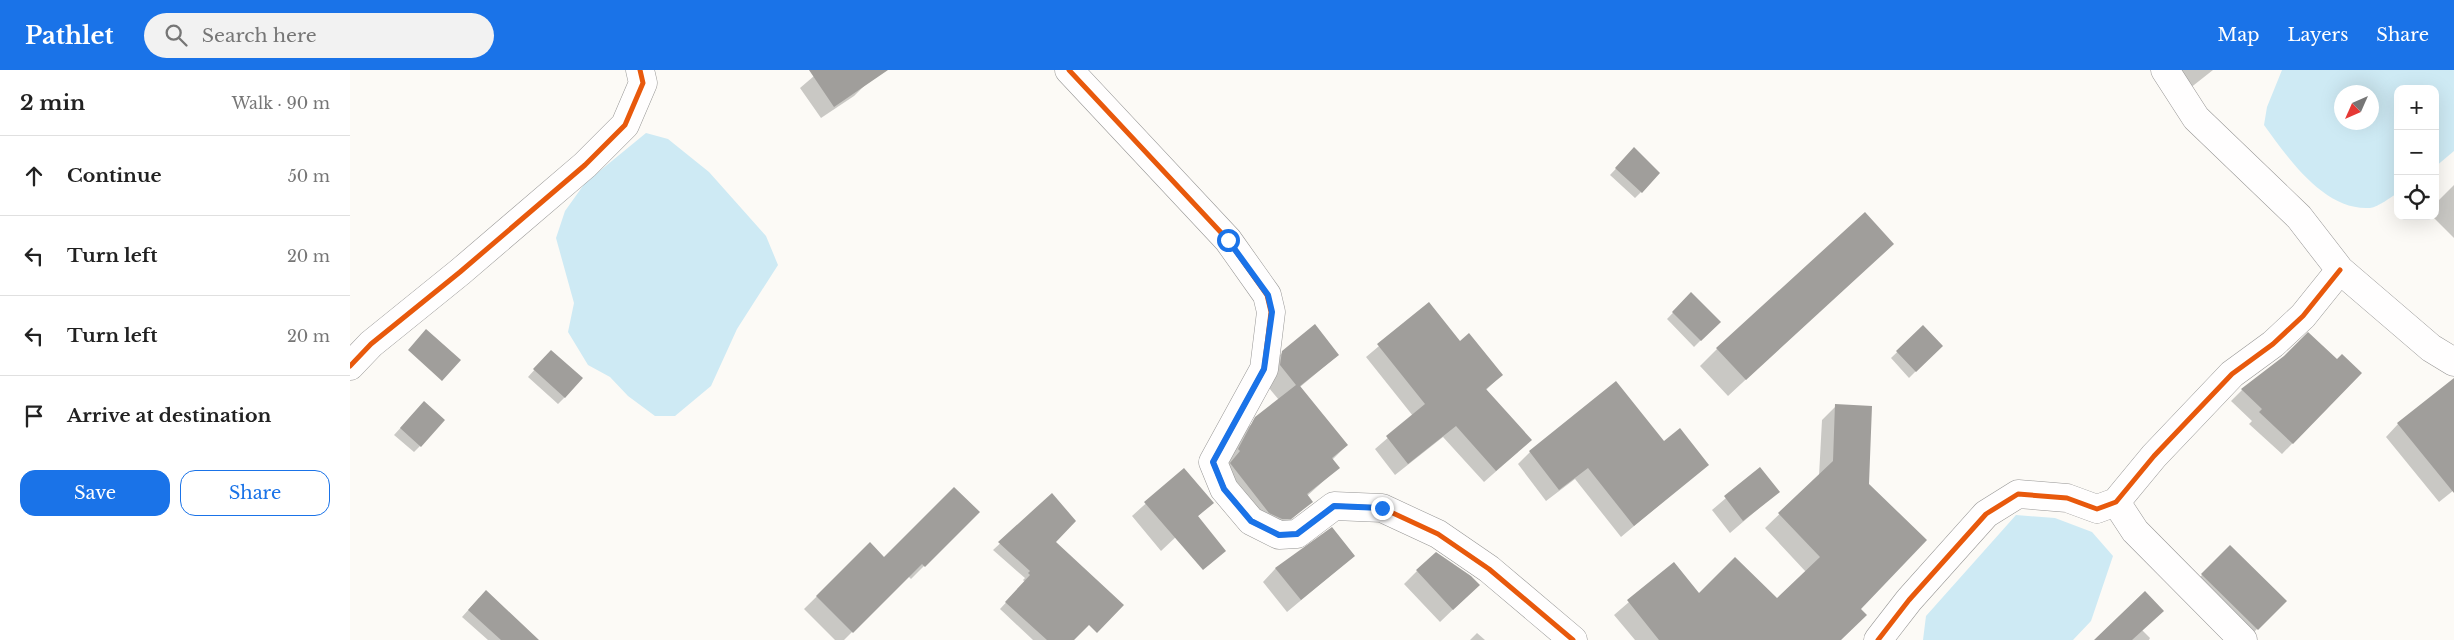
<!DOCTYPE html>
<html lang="en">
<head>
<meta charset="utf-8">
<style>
  body { margin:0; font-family:"Libre Baskerville",serif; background:#f2f2f2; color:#222 }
  .controls { position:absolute; right:15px; top:15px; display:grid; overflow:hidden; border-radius:10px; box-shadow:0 5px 20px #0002 }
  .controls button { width:45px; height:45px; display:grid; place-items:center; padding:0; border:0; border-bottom:1px solid #e0e0e0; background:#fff; color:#222; font:25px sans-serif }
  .compass { position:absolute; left:1984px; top:15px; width:45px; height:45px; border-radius:50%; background:#fff; box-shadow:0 5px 20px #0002; rotate:225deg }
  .stop { position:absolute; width:15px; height:15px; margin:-11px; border:4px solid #1a73e8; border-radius:50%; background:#fff }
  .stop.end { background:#1a73e8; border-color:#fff; box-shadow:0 1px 5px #0008 }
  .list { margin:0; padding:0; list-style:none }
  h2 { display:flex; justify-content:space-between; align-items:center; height:65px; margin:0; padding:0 20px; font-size:21px }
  h2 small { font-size:16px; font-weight:400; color:#767676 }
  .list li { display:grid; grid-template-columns:32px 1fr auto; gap:15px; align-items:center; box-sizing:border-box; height:80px; padding:0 20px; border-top:1px solid #e0e0e0 }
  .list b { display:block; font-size:19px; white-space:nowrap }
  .list em { font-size:16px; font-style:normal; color:#767676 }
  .actions { display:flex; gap:10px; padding:15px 20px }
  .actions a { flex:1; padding:11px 0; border:1px solid #1a73e8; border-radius:15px; text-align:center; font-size:18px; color:#1a73e8 }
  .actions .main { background:#1a73e8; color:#fff }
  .icon { flex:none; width:28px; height:28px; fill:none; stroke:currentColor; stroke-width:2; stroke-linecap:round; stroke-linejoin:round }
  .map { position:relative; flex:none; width:2104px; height:570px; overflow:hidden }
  header { display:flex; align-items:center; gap:30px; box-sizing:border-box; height:70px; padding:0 25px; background:#1a73e8; color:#fff }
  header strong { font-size:24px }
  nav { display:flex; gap:28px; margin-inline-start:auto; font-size:18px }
  .search { width:350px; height:45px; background:#f2f2f2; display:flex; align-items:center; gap:12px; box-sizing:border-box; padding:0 18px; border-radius:28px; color:#767676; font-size:19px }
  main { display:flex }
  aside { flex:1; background:#fff }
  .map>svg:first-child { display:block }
  .water { fill:#ceeaf4; fill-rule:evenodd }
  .shadow { fill:#0003 }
  .building { fill:#a09e9b }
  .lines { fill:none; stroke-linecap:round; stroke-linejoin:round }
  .minor-casing { stroke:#969594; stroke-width:29 }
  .minor { stroke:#fffefe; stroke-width:28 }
  .cycleway-casing { stroke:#fff; stroke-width:8 }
  .cycleway { stroke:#e8590c; stroke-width:5 }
  .route { stroke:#1a73e8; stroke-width:6 }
</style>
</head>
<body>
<header>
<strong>Pathlet</strong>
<div class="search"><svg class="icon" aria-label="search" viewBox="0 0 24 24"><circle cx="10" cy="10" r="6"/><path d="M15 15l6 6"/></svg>Search here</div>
<nav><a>Map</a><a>Layers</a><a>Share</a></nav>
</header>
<main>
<aside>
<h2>2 min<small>Walk · 90 m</small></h2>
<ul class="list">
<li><svg class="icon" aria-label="ahead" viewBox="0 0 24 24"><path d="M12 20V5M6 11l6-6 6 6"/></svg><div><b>Continue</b></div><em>50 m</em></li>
<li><svg class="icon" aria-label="left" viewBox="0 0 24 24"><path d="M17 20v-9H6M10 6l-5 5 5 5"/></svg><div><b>Turn left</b></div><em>20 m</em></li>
<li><svg class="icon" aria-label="left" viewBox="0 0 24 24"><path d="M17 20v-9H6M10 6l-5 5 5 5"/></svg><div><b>Turn left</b></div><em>20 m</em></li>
<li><svg class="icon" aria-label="arrive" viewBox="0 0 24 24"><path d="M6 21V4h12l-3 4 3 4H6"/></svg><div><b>Arrive at destination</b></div></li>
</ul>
<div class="actions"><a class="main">Save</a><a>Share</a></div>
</aside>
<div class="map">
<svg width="2104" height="570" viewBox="0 0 2104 570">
  <rect width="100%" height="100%" fill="#fcfaf6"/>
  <path class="water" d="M 1932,0 L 2104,0 L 2104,81 L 2085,97 L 2085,19 L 2048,19 L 2048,123 C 2040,127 2029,137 2020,138 C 1974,141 1938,88 1914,55 L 1917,37 ZM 2022,22 L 2022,52 L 1992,52 L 1992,22 Z
    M 296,63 L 318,69 L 359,102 L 416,166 L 428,195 L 387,259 L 361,316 L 325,346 L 305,346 L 278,326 L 260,307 L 238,295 L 218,262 L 224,233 L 206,168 L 215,141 L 235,113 Z
    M 1666,445 L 1705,448 L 1742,462 L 1763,486 L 1741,551 L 1723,570 L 1573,570 L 1576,546 Z"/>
  <path class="shadow" d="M 471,0 L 508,0 L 517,13 L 504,26 L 471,48 L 450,18 Z
    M 1809,0 L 1863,0 L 1830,26 Z
    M 1278,86 L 1291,122 L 1285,128 L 1260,105 Z
    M 2104,115 L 2104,168 L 2082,146 L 2085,146 L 2085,134 Z
    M 1542,174 L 1378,326 L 1350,296 L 1367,279 Z
    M 1341,224 L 1369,252 L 1344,277 L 1317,249 Z
    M 1079,234 L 1110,272 L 1151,305 L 1136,320 L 1168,382 L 1134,412 L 1093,367 L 1045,405 L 1025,379 L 1063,346 L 1016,287 Z
    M 1573,257 L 1591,276 L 1559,308 L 1541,288 Z
    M 933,282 L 988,285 L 950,317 L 997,375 L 982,390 L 988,398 L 957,426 L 961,432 L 924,465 L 865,410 L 889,365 L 929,330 L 914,312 L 916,299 Z
    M 195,288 L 215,327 L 208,334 L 178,307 Z
    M 1987,291 L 2011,303 L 1932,384 L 1899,354 L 1902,351 L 1881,331 L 1892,320 Z
    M 2104,329 L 2104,420 L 2089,432 L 2036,367 L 2048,354 Z
    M 1486,336 L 1509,539 L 1490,570 L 1285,570 L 1264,545 L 1324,493 L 1349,525 L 1426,530 L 1456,502 L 1415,458 L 1469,406 L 1472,350 Z
    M 64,343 L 70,376 L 64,382 L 44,365 Z
    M 1314,372 L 1357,395 L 1271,467 L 1225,409 L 1196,431 L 1168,394 L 1180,382 Z
    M 834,399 L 862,433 L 811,481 L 782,446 Z
    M 1410,399 L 1428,422 L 1380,463 L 1362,440 Z
    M 702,425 L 704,472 L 722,570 L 683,570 L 650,539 L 675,512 L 673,510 L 675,508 L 643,480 Z
    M 628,442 L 561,509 L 558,506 L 494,570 L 485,570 L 454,539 L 520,474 L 534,489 Z
    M 982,458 L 1004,486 L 937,542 L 913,512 L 925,499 Z
    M 1880,477 L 1935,531 L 1896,570 L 1839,518 Z
    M 1067,501 L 1115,528 L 1090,552 L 1054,514 Z
    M 129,528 L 187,570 L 138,570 L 112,547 Z
    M 1792,560 L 1800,568 L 1799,570 L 1747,570 Z
    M 1127,563 L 1135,570 L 1120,570 Z"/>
  <path class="building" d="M 459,0 L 538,0 L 484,37 Z
    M 1284,77 L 1310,103 L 1292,123 L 1265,98 Z
    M 1515,142 L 1544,174 L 1396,310 L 1366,278 Z
    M 1341,222 L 1371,252 L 1351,271 L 1322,242 Z
    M 1079,232 L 1110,271 L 1119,263 L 1153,305 L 1136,319 L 1182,370 L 1146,401 L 1106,356 L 1058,394 L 1036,366 L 1075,334 L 1027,274 Z
    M 965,254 L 989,285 L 950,316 L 998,375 L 982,388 L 990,398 L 957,424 L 963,432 L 941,449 L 932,449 L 919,443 L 880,393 L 890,381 L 888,379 L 905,347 L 946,315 L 930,295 L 932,281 Z
    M 1573,255 L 1593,276 L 1566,302 L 1546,281 Z
    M 76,259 L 111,290 L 92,311 L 58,280 Z
    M 1958,262 L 1987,289 L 1992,284 L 2012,303 L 1943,374 L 1909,342 L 1912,339 L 1891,319 L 1934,286 Z
    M 201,280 L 233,308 L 215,328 L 183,299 Z
    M 2104,308 L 2104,423 L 2047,353 Z
    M 1266,311 L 1314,371 L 1330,358 L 1359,395 L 1284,456 L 1238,398 L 1209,420 L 1179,381 Z
    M 74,331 L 95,350 L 71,377 L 50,358 Z
    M 1485,334 L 1522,336 L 1519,414 L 1577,470 L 1511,539 L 1517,545 L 1491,570 L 1309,570 L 1277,530 L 1324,492 L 1349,523 L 1385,487 L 1427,528 L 1470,487 L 1428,443 L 1483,391 Z
    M 1410,397 L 1430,422 L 1393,451 L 1374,426 Z
    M 834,398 L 864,433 L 848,446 L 876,481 L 853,500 L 794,432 Z
    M 604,417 L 630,442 L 575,497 L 572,494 L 503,563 L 466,526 L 520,472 L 534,487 Z
    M 702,423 L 726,451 L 706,472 L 774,535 L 747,563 L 739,555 L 724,570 L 697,570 L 655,532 L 680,505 L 678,503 L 680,501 L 648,472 Z
    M 982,457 L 1005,486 L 951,530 L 925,498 Z
    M 1880,475 L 1937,531 L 1908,560 L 1851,504 Z
    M 1086,482 L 1121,506 L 1130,515 L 1103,540 L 1066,500 Z
    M 136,520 L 189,570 L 151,570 L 118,540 Z
    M 1795,521 L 1814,541 L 1782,570 L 1744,570 Z"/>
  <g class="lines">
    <g class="minor-casing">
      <path id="minor" d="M 719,0 L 878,170 L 917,225 L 921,242 L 914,299 L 863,392 L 874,419 L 901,451 L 929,465 L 947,464 L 984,436 L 1032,438 L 1088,464 L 1139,499 L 1223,570
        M 1815,0 L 1846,48 L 1949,147 L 1990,200 L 2081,278 L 2104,292
        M 0,296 L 21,274 L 110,202 L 235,95 L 275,55 L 293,13 L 290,0
        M 1766,432 L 1785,461 L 1893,570
        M 1528,570 L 1559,530 L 1636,444 L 1668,424 L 1717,428 L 1747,439 L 1766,432 L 1804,386 L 1882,304 L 1923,274 L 1953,246 L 1990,200"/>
    </g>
    <use href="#minor" class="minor"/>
    <g class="cycleway-casing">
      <path id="cycleway" d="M 719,0 L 878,170 L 917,225 L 921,242 L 914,299 L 863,392 L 874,419 L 901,451 L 929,465 L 947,464 L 984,436 L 1032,438 L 1088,464 L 1139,499 L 1223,570
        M 0,296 L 21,274 L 110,202 L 235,95 L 275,55 L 293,13 L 290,0
        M 1528,570 L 1559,530 L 1636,444 L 1668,424 L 1717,428 L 1747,439 L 1766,432 L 1804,386 L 1882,304 L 1923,274 L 1953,246 L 1990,200"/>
    </g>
    <use href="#cycleway" class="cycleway"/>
  </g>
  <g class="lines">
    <path class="route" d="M 878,170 L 918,225 L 922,242 L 914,299 L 863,392 L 874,419 L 901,451 L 929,465 L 947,464 L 984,436 L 1032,438"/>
  </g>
</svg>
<div class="controls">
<button>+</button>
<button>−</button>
<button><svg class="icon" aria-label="locate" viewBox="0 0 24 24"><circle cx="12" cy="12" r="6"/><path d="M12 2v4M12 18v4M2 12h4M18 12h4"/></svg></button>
</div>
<svg class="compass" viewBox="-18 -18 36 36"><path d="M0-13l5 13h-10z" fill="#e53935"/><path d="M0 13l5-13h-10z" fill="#767676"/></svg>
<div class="stop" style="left:878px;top:170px"></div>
<div class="stop end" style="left:1032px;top:438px"></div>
</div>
</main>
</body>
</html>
